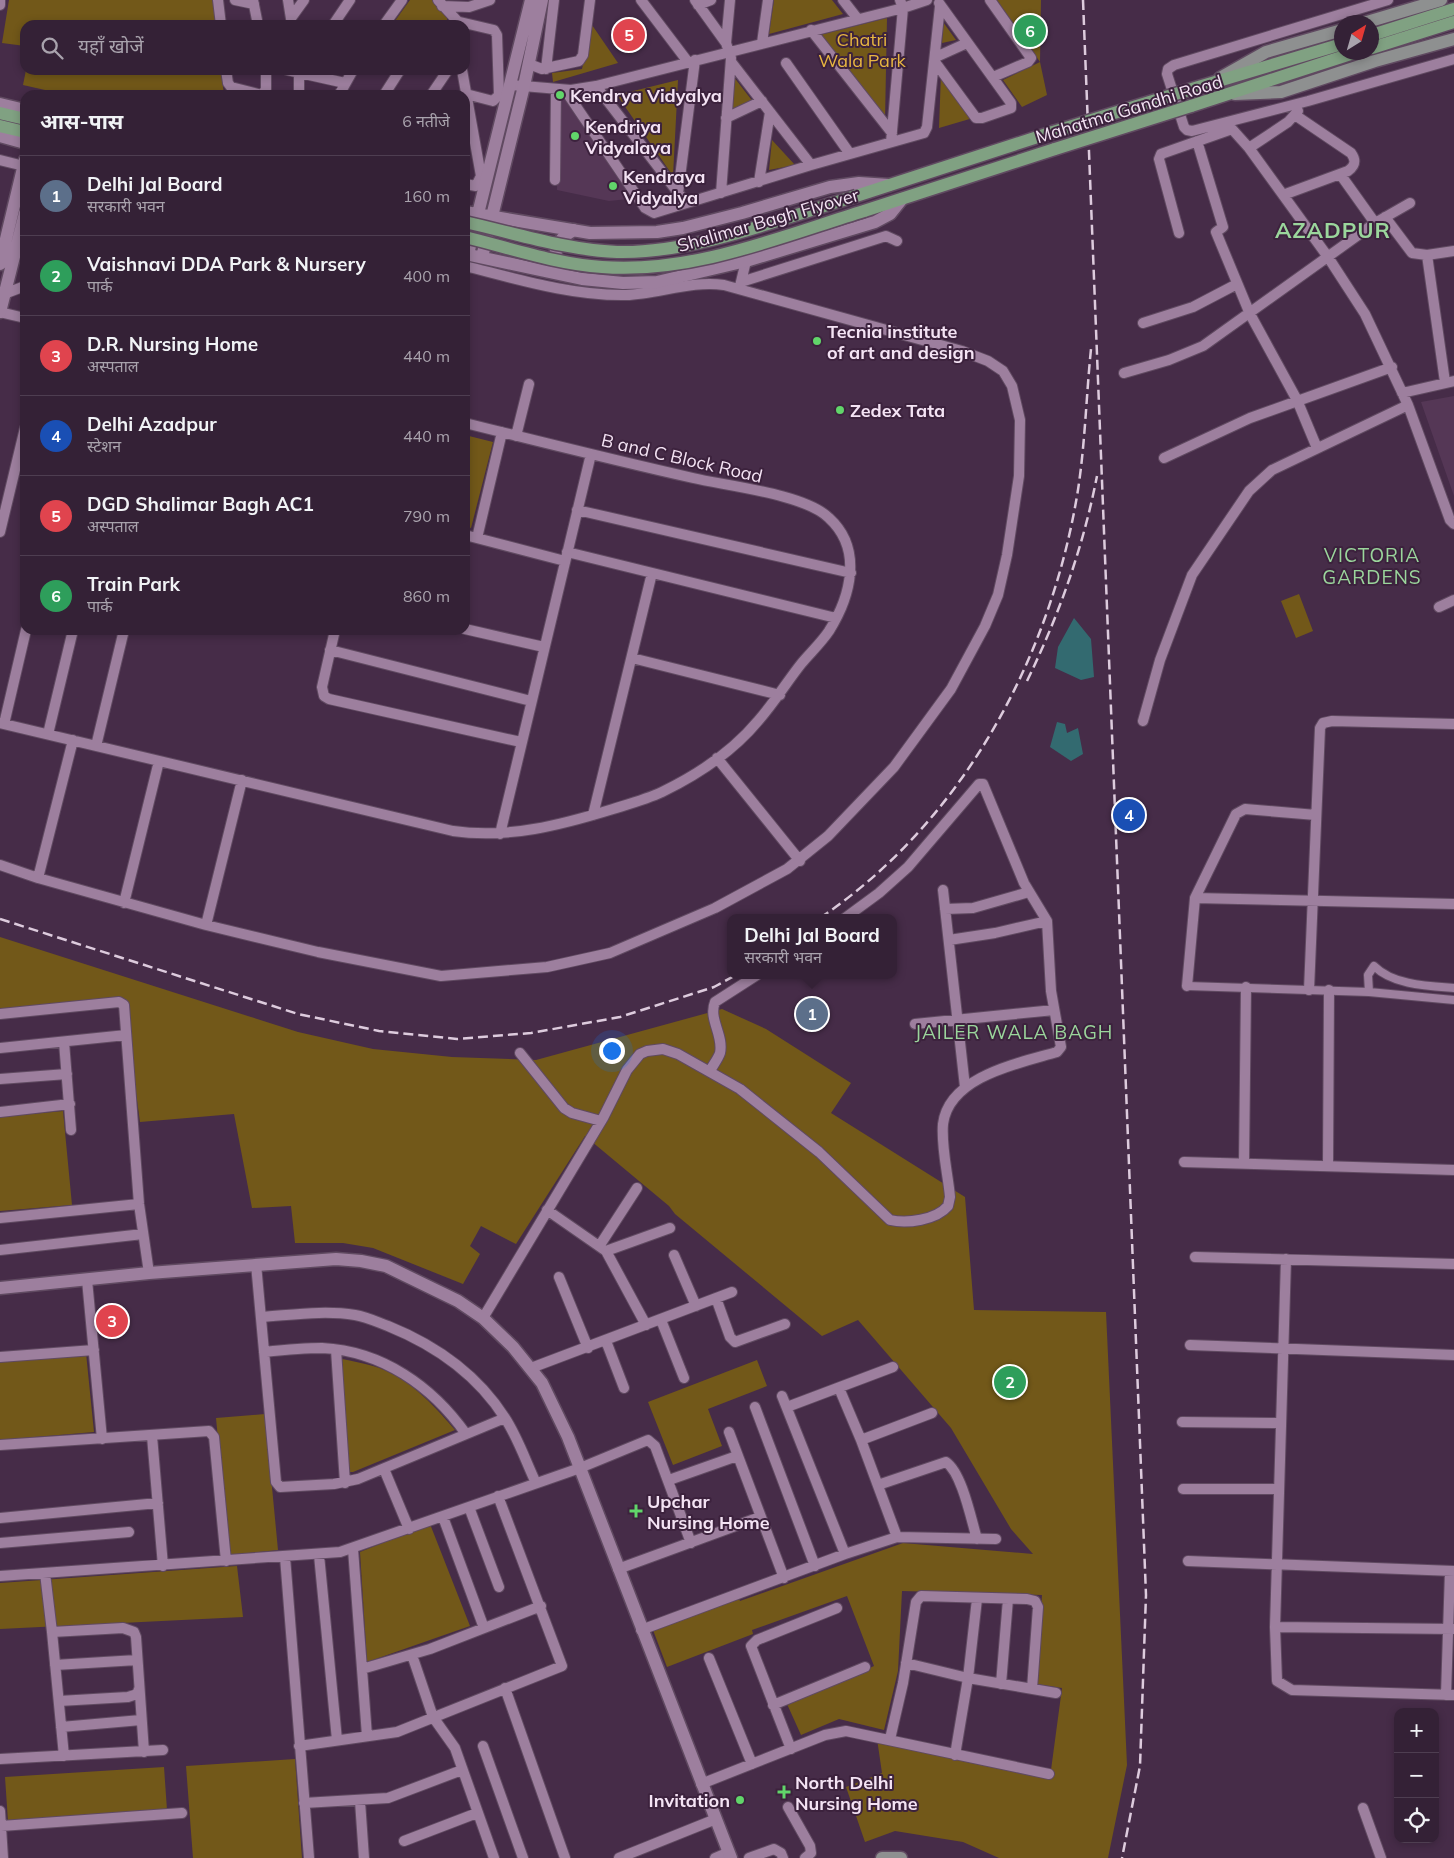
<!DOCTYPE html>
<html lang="hi">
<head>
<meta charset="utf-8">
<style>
  body { margin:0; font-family:Mulish,"Noto Sans Devanagari",sans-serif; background:#3f2e42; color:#f1f3f6 }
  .controls { position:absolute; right:15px; bottom:15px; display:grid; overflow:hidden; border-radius:10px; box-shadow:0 2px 8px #0003 }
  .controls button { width:45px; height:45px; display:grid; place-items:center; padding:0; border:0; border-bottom:1px solid #4e3e51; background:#342136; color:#f1f3f6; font:25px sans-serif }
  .compass { position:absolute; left:1334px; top:15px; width:45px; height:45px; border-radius:50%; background:#342136; box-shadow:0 2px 8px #0003; rotate:37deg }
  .you { position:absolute; left:611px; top:1050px; width:18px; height:18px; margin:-12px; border:4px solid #fff; border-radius:50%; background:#1a73e8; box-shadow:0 0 0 8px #1a73e833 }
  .badge { display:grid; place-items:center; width:32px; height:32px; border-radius:50%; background:#61d56a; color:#fff; font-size:16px; font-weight:700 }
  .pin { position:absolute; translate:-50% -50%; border:2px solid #fff; box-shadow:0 1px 5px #0006 }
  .popup { position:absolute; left:727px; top:914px; width:170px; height:65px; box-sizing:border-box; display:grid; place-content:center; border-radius:10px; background:#342136; filter:drop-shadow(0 1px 4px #0005); font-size:16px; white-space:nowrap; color:#a9a3ad }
  .popup b { font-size:19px; color:#f1f3f6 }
  .popup::after { content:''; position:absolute; left:50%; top:100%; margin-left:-10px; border:10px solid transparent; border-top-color:#342136 }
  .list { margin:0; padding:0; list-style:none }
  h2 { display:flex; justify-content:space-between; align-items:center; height:65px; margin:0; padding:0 20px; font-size:21px }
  h2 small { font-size:16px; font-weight:400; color:#a9a3ad }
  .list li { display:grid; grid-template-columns:32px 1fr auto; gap:15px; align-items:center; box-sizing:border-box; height:80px; padding:0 20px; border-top:1px solid #4e3e51 }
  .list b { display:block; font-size:19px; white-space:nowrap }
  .list p { margin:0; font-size:16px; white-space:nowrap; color:#a9a3ad }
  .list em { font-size:16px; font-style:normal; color:#a9a3ad }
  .icon { flex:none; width:28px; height:28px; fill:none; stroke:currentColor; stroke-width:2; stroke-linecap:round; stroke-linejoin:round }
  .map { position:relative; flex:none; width:1454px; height:1858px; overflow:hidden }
  .search { position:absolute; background:#342136; box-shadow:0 2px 8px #0003; left:20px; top:20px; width:450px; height:55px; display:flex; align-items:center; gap:12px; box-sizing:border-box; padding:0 18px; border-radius:15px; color:#a9a3ad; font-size:19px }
  .panel { position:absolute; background:#342136; box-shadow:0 2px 8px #0003; left:20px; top:90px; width:450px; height:545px; border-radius:15px }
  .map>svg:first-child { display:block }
  .built { fill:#553756 }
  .green { fill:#725819 }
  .water { fill:#336a70 }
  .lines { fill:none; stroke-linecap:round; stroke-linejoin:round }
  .pedestrian-casing { stroke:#604a61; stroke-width:10 }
  .minor-casing { stroke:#604a61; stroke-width:12 }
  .tertiary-casing { stroke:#604a61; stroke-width:15 }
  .secondary-casing { stroke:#604a61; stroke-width:15 }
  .primary-casing { stroke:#604a61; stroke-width:15 }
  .pedestrian { stroke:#9d7f9e; stroke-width:8 }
  .minor { stroke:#9d7f9e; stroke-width:10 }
  .tertiary { stroke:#9d7f9e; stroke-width:12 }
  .secondary { stroke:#8e9090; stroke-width:12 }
  .primary { stroke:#80a182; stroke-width:12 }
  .rail { stroke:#ddcbdd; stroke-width:2.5; stroke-dasharray:10 5; stroke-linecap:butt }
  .primary-bridge-casing { stroke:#604a61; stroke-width:15; stroke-linecap:butt }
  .primary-bridge { stroke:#80a182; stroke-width:12 }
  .poi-dot { fill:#61d56a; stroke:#3c223d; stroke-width:2 }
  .labels { text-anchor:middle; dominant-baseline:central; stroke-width:4; stroke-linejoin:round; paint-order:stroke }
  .park-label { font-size:18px; fill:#e8b641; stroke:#3c223d }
  .poi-label { font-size:18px; font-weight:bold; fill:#f4e3f4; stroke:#3c223d; text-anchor:start }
  .street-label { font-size:18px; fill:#f4e3f4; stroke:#3c223d }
  .neighbourhood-label { font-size:19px; letter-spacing:1px; fill:#9bd69c; stroke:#3c223d }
  .district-label { font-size:22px; font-weight:bold; letter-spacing:1px; fill:#9bd69c; stroke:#3c223d }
</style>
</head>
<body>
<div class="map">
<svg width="1454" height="1858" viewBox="0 0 1454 1858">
  <rect width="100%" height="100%" fill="#462c48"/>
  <path class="built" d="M 559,92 L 638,198 L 609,201 L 557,190 Z
    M 1454,396 L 1454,496 L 1421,402 Z"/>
  <path class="green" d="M 9,0 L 213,0 L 216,25 L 25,25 L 25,46 L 2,43 Z
    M 410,0 L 433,0 L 447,13 L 447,25 L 392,25 Z
    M 774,0 L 832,0 L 843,14 L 769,34 Z
    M 997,0 L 1041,0 L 1040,62 L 1047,95 L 1022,107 L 1003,80 L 1040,62 Z
    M 887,18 L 885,120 L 820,35 Z
    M 943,22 L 956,40 L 942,43 Z
    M 592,25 L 618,63 L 553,82 L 552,73 L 582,69 Z
    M 26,70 L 221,70 L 224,95 L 67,95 L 23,85 Z
    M 941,73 L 973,118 L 939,128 Z
    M 733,76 L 754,103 L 732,110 Z
    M 678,80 L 673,176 L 617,95 Z
    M 772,140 L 795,165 L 769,170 Z
    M 465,435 L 493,442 L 471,528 L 465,526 Z
    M 1299,594 L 1313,631 L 1296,638 L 1281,601 Z
    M 0,937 L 298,1032 L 373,1049 L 452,1057 L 536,1060 L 722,1009 L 766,1029 L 851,1083 L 831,1113 L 965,1197 L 974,1310 L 1106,1312 L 1127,1765 L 1108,1858 L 999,1858 L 963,1842 L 895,1831 L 865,1842 L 846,1787 L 882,1773 L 876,1732 L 1051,1770 L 1062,1688 L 1036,1684 L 1042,1595 L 902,1591 L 898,1671 L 884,1730 L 839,1719 L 801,1735 L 787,1704 L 874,1666 L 847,1596 L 752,1630 L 753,1634 L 667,1667 L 653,1630 L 738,1597 L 740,1601 L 903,1543 L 1033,1554 L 1011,1529 L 951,1428 L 858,1320 L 822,1336 L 675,1214 L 669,1206 L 585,1136 L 516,1244 L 481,1226 L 470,1246 L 480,1254 L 463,1284 L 373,1248 L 343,1243 L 295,1243 L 291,1206 L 252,1208 L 234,1114 L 140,1122 L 124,1005 L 0,1012 Z
    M 63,1111 L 72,1205 L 0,1211 L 0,1117 Z
    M 86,1353 L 94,1432 L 0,1440 L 0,1361 Z
    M 342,1359 C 352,1361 363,1363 373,1366 C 407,1376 433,1404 455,1430 L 353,1472 L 348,1472 Z
    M 757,1360 L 767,1386 L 708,1409 L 722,1446 L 673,1465 L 648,1402 Z
    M 265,1414 L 278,1550 L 229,1555 L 216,1418 Z
    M 430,1524 L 470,1626 L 367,1662 L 360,1552 Z
    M 237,1566 L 243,1617 L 0,1629 L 0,1583 Z
    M 295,1759 L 302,1858 L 193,1858 L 186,1766 Z
    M 164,1767 L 167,1810 L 8,1821 L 5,1777 Z"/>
  <path class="water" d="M 1074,618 L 1091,639 L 1094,677 L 1081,680 L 1055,668 L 1058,647 Z
    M 1057,722 L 1065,724 L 1067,733 L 1078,728 L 1083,754 L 1071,761 L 1050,747 Z"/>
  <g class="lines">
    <g class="pedestrian-casing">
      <path id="pedestrian" d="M 1187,986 L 1369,992 L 1454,1000
        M 1369,992 L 1368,975 L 1374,966 C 1393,985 1427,986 1454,988"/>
    </g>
    <g class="minor-casing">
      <path id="minor" d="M 218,0 L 221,25
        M 235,0 L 254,4
        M 253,0 L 258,25
        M 288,0 L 292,25
        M 438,0 L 461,25
        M 641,0 L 688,62
        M 695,0 L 726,43 L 731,58 L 721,193
        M 843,0 L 857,18
        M 990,0 L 1031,58 L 1028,62 L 993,77
        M 1388,0 L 1174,65 L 1168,69 L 1167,74 L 1184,127 L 1187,130 L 1192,131 L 1308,101 L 1454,59
        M 0,5 L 0,0
        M 698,5 L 711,0
        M 442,6 L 469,7 L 490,0
        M 291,18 L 304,0
        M 460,22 L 494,30 L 497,35 L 499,95 L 493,101 L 466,94
        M 333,25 L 350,0
        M 384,25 L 402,0
        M 811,30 L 892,133
        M 726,43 L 730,0
        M 762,43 L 768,0
        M 936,57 L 967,43
        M 935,62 L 976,118 L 982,118 L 1011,108 L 1011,103 L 939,3
        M 732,63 L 811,165
        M 786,63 L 850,154
        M 529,64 L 542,69 L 579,61 L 583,55 L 590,0
        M 546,69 L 554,0
        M 226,70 L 228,83 L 231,87 L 262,95 L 266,89 L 266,70
        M 287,70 L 345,83
        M 462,70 L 481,176 L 476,186 L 465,184
        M 511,85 L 571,90 L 596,86 L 903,8 L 927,0
        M 596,86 L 686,203
        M 565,90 L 645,208 L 654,213 L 811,165 L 924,133 L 927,127 L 940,6
        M 299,95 L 299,70
        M 339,95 L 353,70
        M 384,95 L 400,70
        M 431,95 L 448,70
        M 726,118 L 762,101
        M 1197,141 L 1223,227 L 1216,232 L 1250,314 L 1297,400 L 1317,448
        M 891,142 L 903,8 L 900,0
        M 1249,148 L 1288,122 L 1298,111
        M 0,160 L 24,166
        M 1340,174 L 1375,223
        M 555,180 L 556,89
        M 759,182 L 770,112
        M 678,193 L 695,60
        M 1283,195 L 1348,171 C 1356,165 1356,160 1351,153 L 1295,115
        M 1385,217 L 1412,253 L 1427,255 L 1454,251
        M 1179,233 L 1159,159 L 1161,154 L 1232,129 L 1249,148 L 1328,257 L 1365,314 L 1408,405 L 1450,520 L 1454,524
        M 1427,255 L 1445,382
        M 741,282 L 886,236 L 897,241
        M 740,286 L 746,261
        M 4,294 L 25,286
        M 0,312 L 25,318
        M 1143,323 L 1193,307 L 1237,284
        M 1124,373 L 1169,360 L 1203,346 L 1375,223 L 1410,203
        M 1402,393 L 1454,381
        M 516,436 L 529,384
        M 1164,458 L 1250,418 L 1392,367
        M 577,510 L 851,573
        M 0,532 L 25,428
        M 465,535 L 565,561
        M 477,538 L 502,432
        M 567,552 L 836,618
        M 1439,607 L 1454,600
        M 465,629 L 544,647
        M 335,630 L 322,687 L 324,696 L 329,699 L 521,742
        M 330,650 L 531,701
        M 632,658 L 780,695
        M 1143,721 L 1160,660 L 1192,575 L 1249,491 L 1272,470 L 1408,405
        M 0,723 L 453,831 C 508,839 561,825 613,809 C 629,804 647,799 662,792 C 697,775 733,751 758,721 C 774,703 786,683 801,664 C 810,653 821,643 829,631 C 851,596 863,549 829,518 C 805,494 727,486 693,478 C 617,461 541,442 465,423
        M 4,724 L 26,630
        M 48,734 L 73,630
        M 73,740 L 38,878 L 206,925 L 318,952 L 441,976 L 547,967 L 610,953 L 715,908 L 787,869 L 828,836 L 894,767 L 951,689 L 985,626 L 998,595 L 1007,555 L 1019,476 L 1020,420 L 1012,386 L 1003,371 L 988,361 L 962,351 L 724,285 C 692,280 658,294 626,295 C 572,296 517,279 465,266
        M 96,746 L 124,630
        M 717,758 L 800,861
        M 593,815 L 652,573
        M 500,834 L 591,454
        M 0,865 L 38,878
        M 943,890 L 965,1087
        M 1195,898 L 1454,904
        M 124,903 L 159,761
        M 945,909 L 973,908 L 1029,892
        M 206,925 L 242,780
        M 949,940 L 995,933 L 1047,921
        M 1187,986 L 1195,898 L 1236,814 L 1245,809 L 1316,815
        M 1309,990 L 1320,728 L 1323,723 L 1332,721 L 1454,724
        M 0,1014 L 119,1002 L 124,1005 L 139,1204 L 149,1273
        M 915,1024 L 1054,1010
        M 64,1042 L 71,1130
        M 0,1048 L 126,1035
        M 520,1053 L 564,1108 L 572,1113 L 601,1121
        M 710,1071 C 713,1065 718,1059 720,1053 C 724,1035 708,1019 715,1002 L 757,975
        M 0,1079 L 67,1074
        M 0,1112 L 70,1104
        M 1184,1162 L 1454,1170
        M 1244,1164 L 1246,987
        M 1328,1166 L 1329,990
        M 547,1210 L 606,1251 L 646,1325
        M 0,1218 L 139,1204
        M 600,1245 L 637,1188
        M 0,1250 L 143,1234
        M 606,1251 L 670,1228
        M 674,1255 L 696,1306
        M 1195,1257 L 1454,1264
        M 1286,1259 L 1275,1627 L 1277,1681 L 1292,1690 L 1454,1695
        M 256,1264 L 276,1482 L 280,1487 L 334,1484 L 358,1479 L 505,1418
        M 559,1277 L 588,1348
        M 87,1280 L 102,1439
        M 716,1298 L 730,1337 L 735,1342 L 785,1324
        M 261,1317 C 292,1315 324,1310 355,1315 C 367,1317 377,1322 388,1326 C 435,1345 477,1374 505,1418 C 518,1438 526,1462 536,1483
        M 483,1318 L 603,1118 L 627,1070 L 640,1054 L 647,1051 L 663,1049 L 678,1054 L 740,1089 L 819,1152 L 890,1220 C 907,1224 936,1220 948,1206 L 950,1197 C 948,1174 941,1147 943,1124 C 949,1076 1020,1063 1057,1052 L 1061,1047 L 1051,991 L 1047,921 L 1024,883 L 983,784 L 979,784 L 908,867 L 879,893 L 845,918
        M 661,1320 L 684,1378
        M 606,1341 L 624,1388
        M 1190,1345 L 1454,1355
        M 336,1350 L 345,1483
        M 264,1352 C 283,1350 303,1348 322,1348 C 382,1351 432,1386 466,1434
        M 0,1357 L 94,1350
        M 531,1368 L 732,1292
        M 839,1388 L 861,1440 L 897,1537
        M 782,1396 L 845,1554
        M 755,1407 L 815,1566
        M 787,1407 L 893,1367
        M 1182,1422 L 1281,1423
        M 729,1432 L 784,1578
        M 152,1436 L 163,1566
        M 861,1440 L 932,1413
        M 0,1445 L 209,1431 L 214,1437 L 226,1561
        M 384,1469 L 409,1529
        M 669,1480 L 737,1456
        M 878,1485 L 946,1462 C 962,1473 971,1519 977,1539
        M 1183,1489 L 1279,1489
        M 469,1507 L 499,1587
        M 443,1517 L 484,1628
        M 0,1518 L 158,1503
        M 0,1543 L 129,1532
        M 353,1549 L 367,1736
        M 319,1555 L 337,1740
        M 285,1557 L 309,1858
        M 1188,1561 L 1454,1571
        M 618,1569 L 760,1517
        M 45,1573 L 52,1632
        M 0,1576 L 340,1552 L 580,1468 L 648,1440 L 655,1446 L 691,1543
        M 1275,1627 L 1454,1629
        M 641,1630 L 845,1554 L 897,1537 L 996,1539
        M 412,1655 L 433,1717 L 455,1748 L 494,1858
        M 709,1658 L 752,1764
        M 906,1663 L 968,1678 L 1056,1693
        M 55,1665 L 137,1660
        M 362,1669 L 430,1649 L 541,1606
        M 1001,1684 L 1008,1599
        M 505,1688 L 565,1858
        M 1446,1695 L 1450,1571
        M 59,1701 L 128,1697 L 137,1694 L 139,1689
        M 773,1705 L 865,1667
        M 61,1727 L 141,1720
        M 890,1739 L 903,1683 L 916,1602 L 921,1596 L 1027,1599 L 1035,1601 L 1038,1607 L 1032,1689
        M 299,1746 L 397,1732 L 562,1666 L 498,1496
        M 483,1746 L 523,1858
        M 791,1749 L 751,1646 L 757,1640 L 837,1608
        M 955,1755 L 968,1678 L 977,1599
        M 64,1756 L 52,1632 L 123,1628 L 134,1632 L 136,1637 L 144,1752
        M 0,1759 L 163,1750
        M 701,1784 L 825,1735 L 846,1731 L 1049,1774
        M 360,1801 L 364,1858
        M 304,1803 L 388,1798 L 462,1770
        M 788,1807 L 810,1846 L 811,1853 L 805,1858
        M 1363,1808 L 1381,1858
        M 0,1811 L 3,1858
        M 1,1826 L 182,1813
        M 404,1841 L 477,1813
        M 619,1858 L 716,1819
        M 715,1858 L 729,1852
        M 749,1858 L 774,1849 L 781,1853 L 783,1858"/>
    </g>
    <g class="tertiary-casing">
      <path id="tertiary" d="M 0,104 L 25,110
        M 0,136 L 25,143
        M 465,212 L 590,233 L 657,232 L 683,228 L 742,213 L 830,187 L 859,183 L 889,185
        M 483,253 L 524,86 L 542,0
        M 465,254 L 582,279 L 623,283 L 657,282 L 746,261 L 875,222 L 890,214 L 902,199
        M 468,254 L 531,0
        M 0,264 L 25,160
        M 561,269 C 550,252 557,239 574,230
        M 0,312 L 25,213
        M 0,1288 L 149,1273 L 336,1259 L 361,1261 L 386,1266 L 458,1301 L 483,1318 L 513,1347 L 542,1383 L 568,1437 L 731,1858"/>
    </g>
    <g class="secondary-casing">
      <path id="secondary" d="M 1367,22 L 1441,0
        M 1220,78 L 1266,52 L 1342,30
        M 1235,94 L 1281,92 L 1375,61 L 1454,39
        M 882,1858 L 901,1858"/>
    </g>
    <g class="primary-casing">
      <path id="primary" d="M 1372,35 L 1454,9
        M 1372,48 L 1454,22
        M 1185,91 L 1342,44
        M 1191,106 L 1357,52
        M 0,113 L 25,119
        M 0,126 L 25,132
        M 856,196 L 1053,132
        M 864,211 L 1055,149"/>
    </g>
    <use href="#pedestrian" class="pedestrian"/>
    <use href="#minor" class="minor"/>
    <use href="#tertiary" class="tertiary"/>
    <use href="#secondary" class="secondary"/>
    <use href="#primary" class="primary"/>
    <path class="rail" d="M 1083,0 L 1146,1595 L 1140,1766 L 1122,1858
      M 1027,681 C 1059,615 1083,548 1097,476
      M 820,918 C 961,823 1049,661 1077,496 C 1085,448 1086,398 1091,349
      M 0,919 L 298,1014 L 379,1031 L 457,1039 L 531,1033 L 620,1017 L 714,987 L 736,975"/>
    <g class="primary-bridge-casing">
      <path id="primary-bridge" d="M 1053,132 L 1185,91
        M 1055,149 L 1191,106
        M 465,222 C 514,233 566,250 617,252 C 693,254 783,218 856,196
        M 465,237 C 510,248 556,264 602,267 C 691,274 780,237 864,211"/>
    </g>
    <use href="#primary-bridge" class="primary-bridge"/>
  </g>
  <g class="poi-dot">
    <circle cx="560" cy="95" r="5"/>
    <circle cx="575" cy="136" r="5"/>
    <circle cx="613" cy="186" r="5"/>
    <circle cx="817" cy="341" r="5"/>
    <circle cx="840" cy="410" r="5"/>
    <path d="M633.5 1503.5h5v5h5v5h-5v5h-5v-5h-5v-5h5z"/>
    <path d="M781.5 1784.5h5v5h5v5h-5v5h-5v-5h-5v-5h5z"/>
    <circle cx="740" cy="1800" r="5"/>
  </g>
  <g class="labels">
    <g class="park-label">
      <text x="862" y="39">Chatri<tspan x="862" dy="21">Wala Park</tspan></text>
    </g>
    <g class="poi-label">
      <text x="570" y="95">Kendrya Vidyalya</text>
      <text x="585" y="126">Kendriya<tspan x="585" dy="21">Vidyalaya</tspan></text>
      <text x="623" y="176">Kendraya<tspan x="623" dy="21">Vidyalya</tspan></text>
      <text x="827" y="331">Tecnia institute<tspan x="827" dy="21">of art and design</tspan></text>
      <text x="850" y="410">Zedex Tata</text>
      <text x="647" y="1501">Upchar<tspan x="647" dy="21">Nursing Home</tspan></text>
      <text x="795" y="1782">North Delhi<tspan x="795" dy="21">Nursing Home</tspan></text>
      <text x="730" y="1800" text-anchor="end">Invitation</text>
    </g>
    <g class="street-label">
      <text transform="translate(1129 109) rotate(-17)">Mahatma Gandhi Road</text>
      <text transform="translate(768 220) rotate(-16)">Shalimar Bagh Flyover</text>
      <text transform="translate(682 458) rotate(13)">B and C Block Road</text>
    </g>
    <g class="neighbourhood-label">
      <text x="1372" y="555">VICTORIA<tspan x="1372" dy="22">GARDENS</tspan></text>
      <text x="1014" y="1032">JAILER WALA BAGH</text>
    </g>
    <g class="district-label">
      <text x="1333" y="230">AZADPUR</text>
    </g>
  </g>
</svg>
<div class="controls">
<button>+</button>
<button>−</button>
<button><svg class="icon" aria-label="locate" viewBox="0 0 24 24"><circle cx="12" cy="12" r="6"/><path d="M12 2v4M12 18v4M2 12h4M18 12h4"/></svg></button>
</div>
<svg class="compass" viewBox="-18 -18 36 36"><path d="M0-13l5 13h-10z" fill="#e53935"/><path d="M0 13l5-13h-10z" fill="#a9a3ad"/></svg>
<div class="you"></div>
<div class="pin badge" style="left:812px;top:1014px;background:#5c6f8a">1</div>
<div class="popup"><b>Delhi Jal Board</b>सरकारी भवन</div>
<div class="pin badge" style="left:1010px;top:1382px;background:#2e9e5b">2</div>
<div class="pin badge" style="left:112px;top:1321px;background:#e0444e">3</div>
<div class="pin badge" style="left:1129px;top:815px;background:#1a4fb4">4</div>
<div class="pin badge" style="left:629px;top:35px;background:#e0444e">5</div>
<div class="pin badge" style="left:1030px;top:31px;background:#2e9e5b">6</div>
<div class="search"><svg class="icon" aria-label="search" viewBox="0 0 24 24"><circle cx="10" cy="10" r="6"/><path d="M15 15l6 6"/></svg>यहाँ खोजें</div>
<section class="panel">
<h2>आस-पास<small>6 नतीजे</small></h2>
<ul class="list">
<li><span class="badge" style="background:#5c6f8a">1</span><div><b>Delhi Jal Board</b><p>सरकारी भवन</p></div><em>160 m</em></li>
<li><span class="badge" style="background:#2e9e5b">2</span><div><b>Vaishnavi DDA Park &amp; Nursery</b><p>पार्क</p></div><em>400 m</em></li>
<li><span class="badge" style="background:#e0444e">3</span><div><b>D.R. Nursing Home</b><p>अस्पताल</p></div><em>440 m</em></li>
<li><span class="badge" style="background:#1a4fb4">4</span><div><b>Delhi Azadpur</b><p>स्टेशन</p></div><em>440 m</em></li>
<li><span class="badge" style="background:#e0444e">5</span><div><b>DGD Shalimar Bagh AC1</b><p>अस्पताल</p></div><em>790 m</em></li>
<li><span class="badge" style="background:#2e9e5b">6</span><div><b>Train Park</b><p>पार्क</p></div><em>860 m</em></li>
</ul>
</section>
</div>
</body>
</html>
